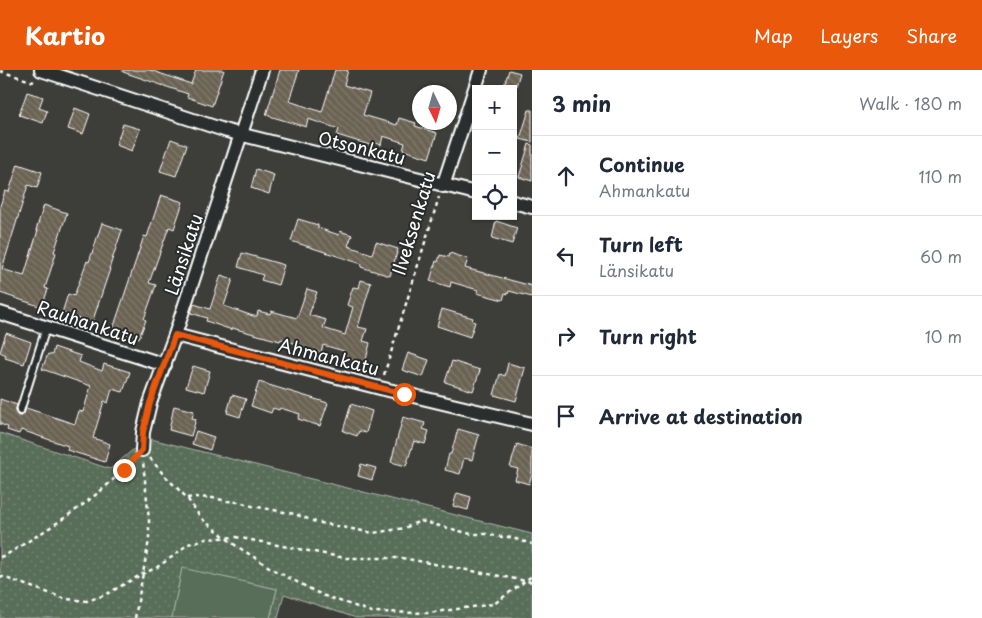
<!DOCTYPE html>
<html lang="en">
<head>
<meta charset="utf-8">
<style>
  body { margin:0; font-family:"Playpen Sans",sans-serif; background:#f2f2f3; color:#1f2937 }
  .controls { position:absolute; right:15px; top:15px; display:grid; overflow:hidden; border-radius:0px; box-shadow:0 1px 4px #0004 }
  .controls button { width:45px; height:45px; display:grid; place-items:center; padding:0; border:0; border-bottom:1px solid #e0e1e3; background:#fff; color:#1f2937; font:25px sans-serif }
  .compass { position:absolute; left:412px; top:15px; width:45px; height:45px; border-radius:50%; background:#fff; box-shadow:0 1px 4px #0004; rotate:175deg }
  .stop { position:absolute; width:15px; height:15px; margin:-11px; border:4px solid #ea580c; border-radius:50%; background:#fff }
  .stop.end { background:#ea580c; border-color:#fff; box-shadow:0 1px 5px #0008 }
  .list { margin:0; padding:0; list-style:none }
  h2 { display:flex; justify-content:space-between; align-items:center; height:65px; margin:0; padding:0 20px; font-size:21px }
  h2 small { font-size:16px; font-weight:400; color:#747a83 }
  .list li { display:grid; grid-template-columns:32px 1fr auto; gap:15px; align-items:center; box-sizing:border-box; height:80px; padding:0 20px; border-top:1px solid #e0e1e3 }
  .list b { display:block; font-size:19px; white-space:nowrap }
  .list p { margin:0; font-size:16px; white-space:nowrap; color:#747a83 }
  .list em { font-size:16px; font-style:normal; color:#747a83 }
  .icon { flex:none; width:28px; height:28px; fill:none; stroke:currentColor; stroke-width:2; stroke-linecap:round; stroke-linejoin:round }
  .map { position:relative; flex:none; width:532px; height:548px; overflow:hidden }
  header { display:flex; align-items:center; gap:30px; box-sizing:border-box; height:70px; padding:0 25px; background:#ea580c; color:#fff }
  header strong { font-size:24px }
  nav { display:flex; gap:28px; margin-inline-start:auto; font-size:18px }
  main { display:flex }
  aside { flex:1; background:#fff }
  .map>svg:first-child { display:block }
  .park { fill:url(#park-dots); stroke:#acb6ac }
  .pitch { fill:#596e59; stroke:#acb6ac }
  .building { fill:url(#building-back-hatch); stroke:#fff }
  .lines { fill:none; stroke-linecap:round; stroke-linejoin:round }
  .service-casing { stroke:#fff; stroke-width:10 }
  .minor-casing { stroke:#fff; stroke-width:16 }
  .path { stroke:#fff; stroke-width:2.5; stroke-dasharray:4 4; stroke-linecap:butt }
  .service { stroke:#2a2d2e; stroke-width:6 }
  .minor { stroke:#2a2d2e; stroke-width:12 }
  .route { stroke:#ea580c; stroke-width:6 }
  .labels { text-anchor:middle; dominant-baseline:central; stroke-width:4; stroke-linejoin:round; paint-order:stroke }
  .street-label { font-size:18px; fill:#fff; stroke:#2a2d2e }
</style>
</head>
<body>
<header>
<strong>Kartio</strong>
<nav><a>Map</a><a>Layers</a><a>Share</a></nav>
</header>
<main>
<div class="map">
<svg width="532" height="548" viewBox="0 0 532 548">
  <defs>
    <pattern id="park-dots" width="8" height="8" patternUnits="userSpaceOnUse" patternTransform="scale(1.25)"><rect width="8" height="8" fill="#596e59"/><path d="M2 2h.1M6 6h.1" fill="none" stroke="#728472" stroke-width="1.8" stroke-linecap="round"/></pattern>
    <pattern id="building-back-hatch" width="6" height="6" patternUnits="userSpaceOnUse" patternTransform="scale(1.25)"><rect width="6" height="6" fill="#6a6252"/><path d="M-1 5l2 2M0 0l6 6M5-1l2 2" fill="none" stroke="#807a6c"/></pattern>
  </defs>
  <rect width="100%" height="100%" fill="#3d3d39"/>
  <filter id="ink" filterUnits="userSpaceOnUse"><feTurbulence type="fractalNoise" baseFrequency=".02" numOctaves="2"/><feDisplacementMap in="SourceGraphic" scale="10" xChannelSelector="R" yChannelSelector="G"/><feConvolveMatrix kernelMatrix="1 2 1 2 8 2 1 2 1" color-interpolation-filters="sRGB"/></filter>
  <g filter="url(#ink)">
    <path class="park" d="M 0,363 L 110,399 L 147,368 L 532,464 L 532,548 L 356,548 L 284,524 L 278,548 L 270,548 L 277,519 L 182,499 L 172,548 L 0,548 Z"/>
    <path class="pitch" d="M 182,498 L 277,519 L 270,548 L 172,548 Z"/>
    <path class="building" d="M 123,0 L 150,0 L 191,14 L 196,0 L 224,0 L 212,36 L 187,27 L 188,24 L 123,2 Z
      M 280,0 L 299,0 L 289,31 L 322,42 L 335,0 L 348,0 L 344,15 L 370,23 L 363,45 L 397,55 L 399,48 L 416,53 L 415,56 L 437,63 L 429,88 L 403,80 L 405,73 L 383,66 L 381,75 L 374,72 L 373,76 L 337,65 L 339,59 L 308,49 L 306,57 L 266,45 Z
      M 509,0 L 520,3 L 515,19 L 503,19 Z
      M 27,22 L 43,27 L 39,38 L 47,41 L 43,53 L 19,45 Z
      M 75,38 L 90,44 L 83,64 L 68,59 Z
      M 529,40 L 532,40 L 532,72 L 520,69 Z
      M 123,54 L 140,59 L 132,81 L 116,75 Z
      M 171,69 L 187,75 L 176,106 L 160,101 Z
      M 529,74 L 532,75 L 532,111 L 519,107 Z
      M 18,94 L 42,102 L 37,118 L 28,115 L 2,199 L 24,206 L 38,160 L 36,160 L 44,135 L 67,143 L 54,182 L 56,183 L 45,218 L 48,219 L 42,237 L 0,223 L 0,136 L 5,121 L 9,122 Z
      M 256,99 L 274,105 L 269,124 L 251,118 Z
      M 161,125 L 183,132 L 174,159 L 169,157 L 149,213 L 156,215 L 144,249 L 146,250 L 139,268 L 113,259 L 144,166 L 147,167 Z
      M 298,149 L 318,155 L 318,158 L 339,165 L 340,161 L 352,165 L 348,176 L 372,184 L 376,172 L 398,179 L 390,206 L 361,197 L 362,194 L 291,171 Z
      M 496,151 L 517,158 L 512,174 L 492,168 Z
      M 102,153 L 122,160 L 109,199 L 110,199 L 92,253 L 62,243 L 68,224 L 74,226 L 87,191 L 89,192 Z
      M 242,183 L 284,195 L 278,215 L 261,210 L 263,205 L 238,197 Z
      M 450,183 L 468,189 L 465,198 L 532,216 L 532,227 L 509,221 L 508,224 L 505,223 L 503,230 L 477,223 L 478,220 L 451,212 L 450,217 L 430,211 L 436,191 L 438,192 L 440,185 L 449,187 Z
      M 221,205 L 233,209 L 224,236 L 253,246 L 257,246 L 258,241 L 270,244 L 271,241 L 297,248 L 307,219 L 317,222 L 309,245 L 326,250 L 323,258 L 345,265 L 353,237 L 347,235 L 353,217 L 359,218 L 361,210 L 371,213 L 358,257 L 367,259 L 363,271 L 370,273 L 365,294 L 342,287 L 344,281 L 323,275 L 321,283 L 315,281 L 314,284 L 301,279 L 303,276 L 281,269 L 280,271 L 232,258 L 232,260 L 206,251 L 207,248 L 191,243 L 194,234 L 210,239 Z
      M 442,239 L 473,248 L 472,251 L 475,252 L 470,267 L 437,256 Z
      M 6,263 L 31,272 L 24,294 L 5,288 L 6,285 L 0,282 Z
      M 54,277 L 81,286 L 79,292 L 102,301 L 104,294 L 130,302 L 123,322 L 112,319 L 108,333 L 104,331 L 93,368 L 110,374 L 105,392 L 67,380 L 68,376 L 21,360 L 19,364 L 7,360 L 8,357 L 0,354 L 0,329 L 17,335 L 15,342 L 18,346 L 22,346 L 24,344 L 26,338 L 75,354 L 79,341 L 83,342 L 91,316 L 42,299 L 48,284 L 52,285 Z
      M 408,283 L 429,290 L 423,307 L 402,300 Z
      M 452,291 L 480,300 L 473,321 L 445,312 Z
      M 508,293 L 525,298 L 516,331 L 494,325 L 500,304 L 505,306 Z
      M 193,296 L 210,301 L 204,322 L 186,317 Z
      M 259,312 L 328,333 L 320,356 L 298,349 L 300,344 L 280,338 L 279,340 L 273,338 L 271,343 L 251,336 Z
      M 232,325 L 246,329 L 240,347 L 227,343 Z
      M 351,334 L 372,341 L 366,363 L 359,361 L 357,366 L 343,361 Z
      M 174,336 L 194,341 L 192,348 L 196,349 L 191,366 L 169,360 Z
      M 403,347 L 425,353 L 423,359 L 429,361 L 425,374 L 414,371 L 406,396 L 391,392 Z
      M 458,359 L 479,365 L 472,390 L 464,388 L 460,404 L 445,400 L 449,384 L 451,384 Z
      M 196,361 L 214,367 L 210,380 L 192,374 Z
      M 517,374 L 532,379 L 532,404 L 529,414 L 515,410 L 518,399 L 510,397 Z
      M 361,394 L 376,398 L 372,410 L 358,406 Z
      M 457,423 L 471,427 L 468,440 L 453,436 Z"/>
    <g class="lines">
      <g class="service-casing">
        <path id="service" d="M 20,341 L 46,258"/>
      </g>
      <g class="minor-casing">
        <path id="minor" d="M 41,0 L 227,61 L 476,123
          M 443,116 L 481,0
          M 513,132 L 532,137
          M 0,243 L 165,295
          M 175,265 L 380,318 L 532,354
          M 142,380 L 143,362 L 150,333 L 175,265 L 262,0"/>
      </g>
      <path class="path" d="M 0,1 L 34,12
        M 384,305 L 439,127
        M 150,388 L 164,405 L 187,428 L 201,448 L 235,475 L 274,500 L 322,525 L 372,542 L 428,543 L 494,534 L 532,506
        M 187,428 L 195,427 L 213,428 L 227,431 L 239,432 L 252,436 L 295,444 L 316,452 L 373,463 L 405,458 L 413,454 L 421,451 L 471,464 L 486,464 L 501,467 L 509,467 L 532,474
        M 0,487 L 6,485 C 51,457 99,429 134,388
        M 0,506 L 66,529 L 87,531 L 105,525 L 144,503 L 156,498 L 172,487 L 188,474 L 206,469 L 236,467 L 346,488 L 402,488 L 532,512
        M 135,548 L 149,470 L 149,450 L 143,391"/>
      <use href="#service" class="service"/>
      <use href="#minor" class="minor"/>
    </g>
  </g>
  <g class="lines" filter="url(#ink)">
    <path class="route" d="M 124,400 L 142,380 L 143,362 L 150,333 L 175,265 L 404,324"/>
  </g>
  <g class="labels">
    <g class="street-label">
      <text transform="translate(362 77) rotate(14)">Otsonkatu</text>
      <text transform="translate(413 153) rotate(-73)">Ilveksenkatu</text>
      <text transform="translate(183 184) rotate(-72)">Länsikatu</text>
      <text transform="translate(88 252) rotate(18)">Rauhankatu</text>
      <text transform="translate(329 286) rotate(14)">Ahmankatu</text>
    </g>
  </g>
</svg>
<div class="controls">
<button>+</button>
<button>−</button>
<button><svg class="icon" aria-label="locate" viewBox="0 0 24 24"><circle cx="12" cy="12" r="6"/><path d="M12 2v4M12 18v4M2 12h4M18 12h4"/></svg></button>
</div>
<svg class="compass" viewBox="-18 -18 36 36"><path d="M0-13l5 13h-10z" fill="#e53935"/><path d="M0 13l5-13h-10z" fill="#747a83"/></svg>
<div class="stop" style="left:404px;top:324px"></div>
<div class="stop end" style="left:124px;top:400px"></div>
</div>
<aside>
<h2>3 min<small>Walk · 180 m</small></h2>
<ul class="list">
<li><svg class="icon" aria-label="ahead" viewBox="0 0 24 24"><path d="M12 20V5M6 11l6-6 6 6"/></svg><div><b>Continue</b><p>Ahmankatu</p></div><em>110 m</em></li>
<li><svg class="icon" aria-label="left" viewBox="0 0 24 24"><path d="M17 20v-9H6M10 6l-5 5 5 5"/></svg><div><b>Turn left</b><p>Länsikatu</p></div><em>60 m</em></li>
<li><svg class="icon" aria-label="right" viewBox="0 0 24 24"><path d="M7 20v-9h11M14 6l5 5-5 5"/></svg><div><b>Turn right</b></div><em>10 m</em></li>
<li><svg class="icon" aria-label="arrive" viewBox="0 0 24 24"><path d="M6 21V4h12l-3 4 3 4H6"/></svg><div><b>Arrive at destination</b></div></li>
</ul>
</aside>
</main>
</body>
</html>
